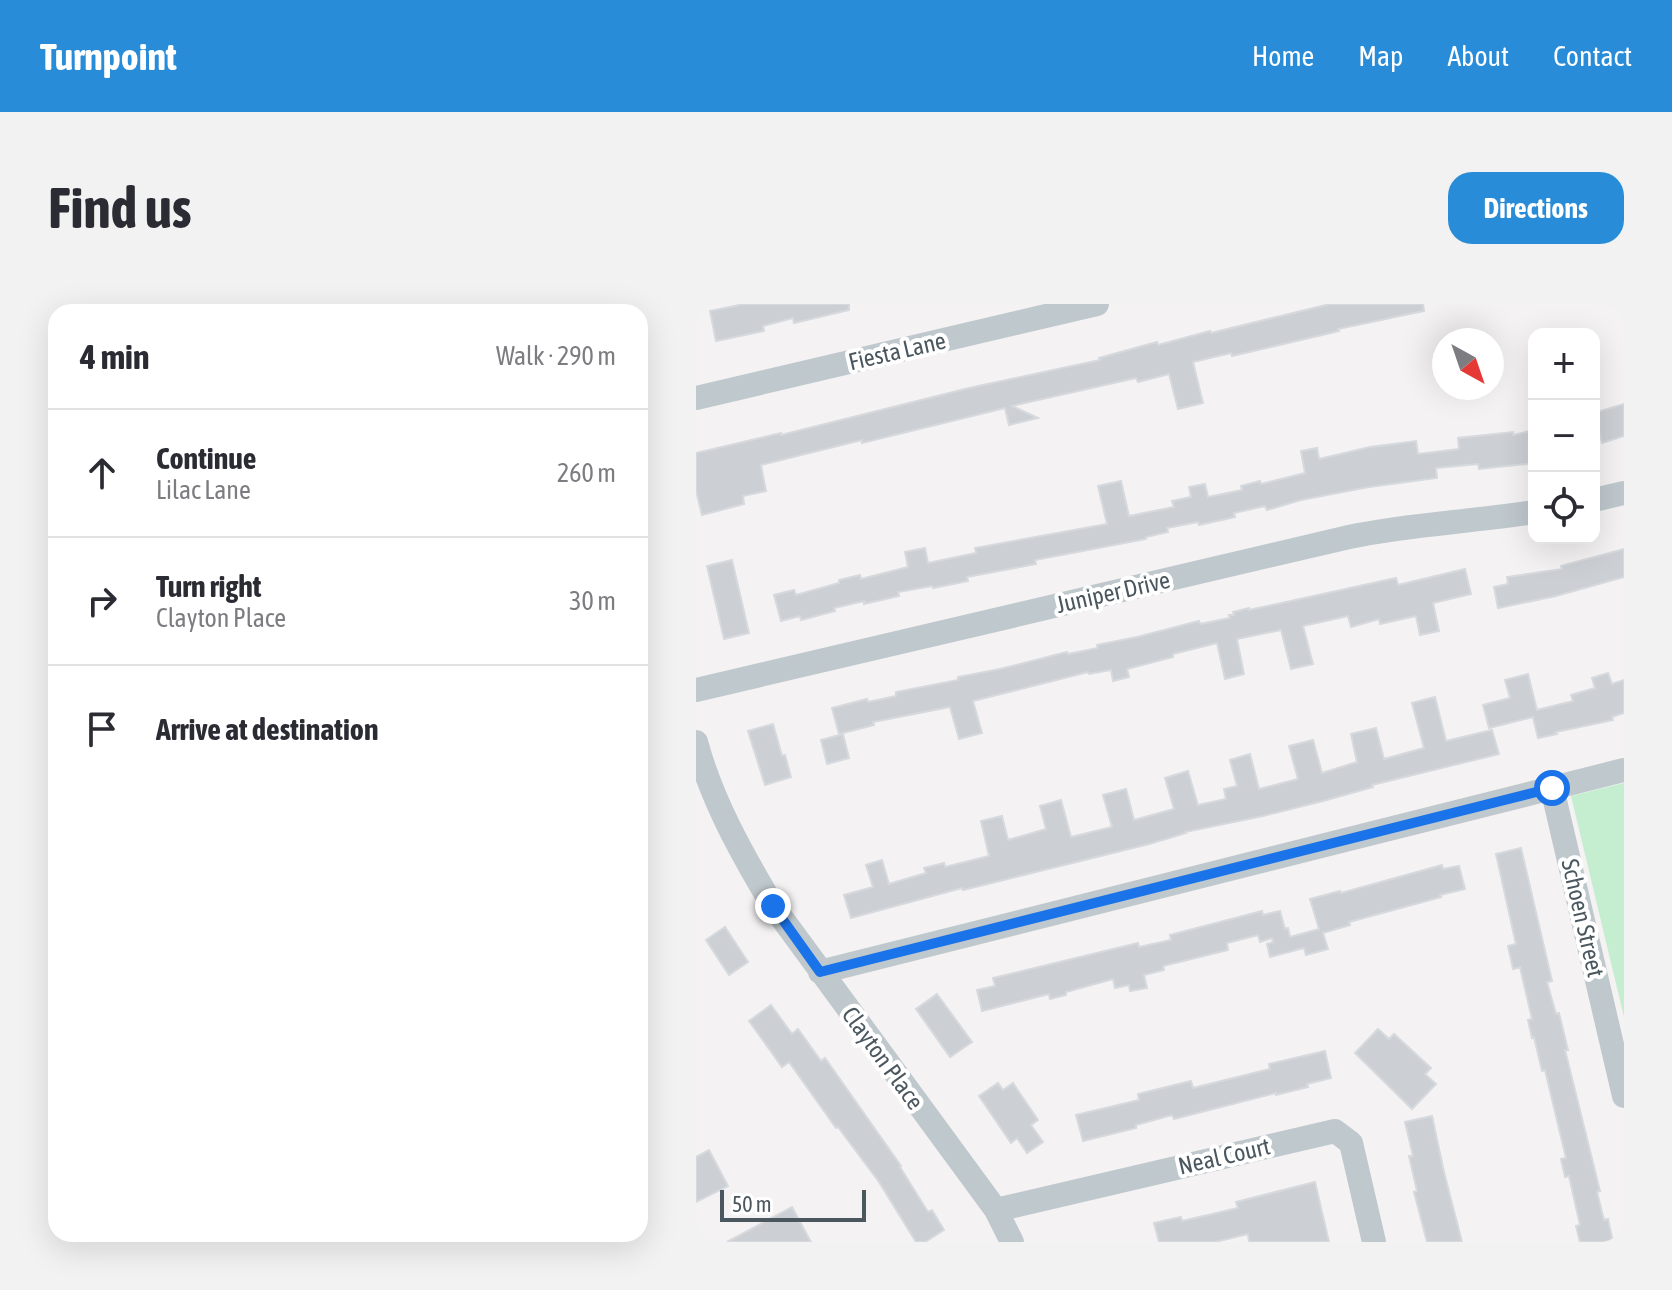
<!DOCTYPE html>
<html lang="en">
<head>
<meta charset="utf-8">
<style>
  body { margin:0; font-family:"Asap Condensed",sans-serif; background:#f2f2f3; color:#2b2b33 }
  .controls { position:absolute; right:24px; top:24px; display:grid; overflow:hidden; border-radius:16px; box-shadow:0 8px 32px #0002 }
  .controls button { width:72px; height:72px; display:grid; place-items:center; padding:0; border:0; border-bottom:2px solid #e1e1e2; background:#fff; color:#2b2b33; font:40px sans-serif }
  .compass { position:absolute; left:736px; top:24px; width:72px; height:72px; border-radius:50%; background:#fff; box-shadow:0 8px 32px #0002; rotate:140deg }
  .scale { position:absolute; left:24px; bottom:20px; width:146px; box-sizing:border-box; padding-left:8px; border:4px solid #4b575e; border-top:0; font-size:22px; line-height:28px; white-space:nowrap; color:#4b575e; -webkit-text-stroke:6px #fff; paint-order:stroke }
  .stop { position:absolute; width:24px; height:24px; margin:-18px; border:6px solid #1a73e8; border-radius:50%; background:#fff }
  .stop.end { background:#1a73e8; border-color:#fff; box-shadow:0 2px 8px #0008 }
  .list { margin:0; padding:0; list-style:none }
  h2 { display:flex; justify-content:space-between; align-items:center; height:104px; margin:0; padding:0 32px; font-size:34px }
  h2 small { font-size:26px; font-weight:400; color:#7c7c81 }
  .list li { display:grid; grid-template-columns:52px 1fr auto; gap:24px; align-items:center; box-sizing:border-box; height:128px; padding:0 32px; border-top:2px solid #e1e1e2 }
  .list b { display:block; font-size:30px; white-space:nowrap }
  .list p { margin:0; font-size:26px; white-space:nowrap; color:#7c7c81 }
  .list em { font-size:26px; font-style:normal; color:#7c7c81 }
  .icon { flex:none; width:44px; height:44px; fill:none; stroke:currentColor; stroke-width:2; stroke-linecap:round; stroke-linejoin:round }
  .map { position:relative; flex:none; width:928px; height:938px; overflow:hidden; border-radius:24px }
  header { display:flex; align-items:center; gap:48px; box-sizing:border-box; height:112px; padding:0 40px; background:#288cd8; color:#fff }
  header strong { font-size:38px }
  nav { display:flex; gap:44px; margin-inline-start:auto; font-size:28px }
  .intro { display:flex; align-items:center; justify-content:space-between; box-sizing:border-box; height:192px; padding:0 48px }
  h1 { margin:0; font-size:56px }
  .button { padding:20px 36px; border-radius:24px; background:#288cd8; color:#fff; font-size:28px; font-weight:700 }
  main { display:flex; gap:48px; padding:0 48px }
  aside { flex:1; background:#fff; border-radius:24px; box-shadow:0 8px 32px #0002 }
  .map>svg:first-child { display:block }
  .green { fill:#c5edcf }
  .building { fill:#ccd0d4; stroke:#d6d9dd; stroke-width:2 }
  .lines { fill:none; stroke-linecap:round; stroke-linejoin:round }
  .street { stroke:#bfc8cd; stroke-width:24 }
  .route { stroke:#1a73e8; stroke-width:10 }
  .labels { text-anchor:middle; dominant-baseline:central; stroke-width:8; stroke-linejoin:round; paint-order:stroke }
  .street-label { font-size:24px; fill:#4b575e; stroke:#fff }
</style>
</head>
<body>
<header>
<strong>Turnpoint</strong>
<nav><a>Home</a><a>Map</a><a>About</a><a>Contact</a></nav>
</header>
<div class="intro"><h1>Find us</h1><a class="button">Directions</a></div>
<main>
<aside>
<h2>4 min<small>Walk · 290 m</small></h2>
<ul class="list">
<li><svg class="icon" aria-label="ahead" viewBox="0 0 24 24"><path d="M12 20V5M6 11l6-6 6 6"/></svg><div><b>Continue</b><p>Lilac Lane</p></div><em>260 m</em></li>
<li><svg class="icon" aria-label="right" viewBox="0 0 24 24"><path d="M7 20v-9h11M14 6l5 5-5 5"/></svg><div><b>Turn right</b><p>Clayton Place</p></div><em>30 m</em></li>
<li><svg class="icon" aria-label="arrive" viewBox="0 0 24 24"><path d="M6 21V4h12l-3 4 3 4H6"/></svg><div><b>Arrive at destination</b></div></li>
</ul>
</aside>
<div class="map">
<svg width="928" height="938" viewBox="0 0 928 938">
  <rect width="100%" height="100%" fill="#f4f2f2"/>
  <path class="green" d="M 928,479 L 928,713 L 875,492 Z"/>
  <path class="building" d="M 48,0 L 153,0 L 153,6 L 98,19 L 97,14 L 67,22 L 68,27 L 20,37 L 14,7 Z
    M 634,0 L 727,0 L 728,7 L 642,25 L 643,27 L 536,52 L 535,49 L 497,58 L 507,99 L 482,105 L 473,70 L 442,78 L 440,74 L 316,102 L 342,114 L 313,121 L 309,104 L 166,139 L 166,136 L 65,161 L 70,187 L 47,192 L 48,200 L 6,211 L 0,187 L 0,149 L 85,129 L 85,131 L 273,84 L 404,56 L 403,54 L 461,38 L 462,41 L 514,27 L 515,29 Z
    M 928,100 L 928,132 L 906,139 L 898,109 Z
    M 838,126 L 838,159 L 783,165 L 782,160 L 740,164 L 741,174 L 673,183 L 605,196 L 571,206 L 569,202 L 538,209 L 539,213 L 503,221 L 502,218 L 471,224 L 472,228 L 450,233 L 450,235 L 339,256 L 340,260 L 271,273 L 272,277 L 237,284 L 236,282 L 202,288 L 203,292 L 168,300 L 168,297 L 138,304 L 139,307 L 105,316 L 104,312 L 85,317 L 78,291 L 98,286 L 100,291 L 143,279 L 143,276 L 164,271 L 165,275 L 212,263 L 209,248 L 229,244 L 232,259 L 280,249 L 279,244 L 411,220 L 402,182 L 425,177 L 433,212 L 478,203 L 476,197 L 495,193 L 493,183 L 509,180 L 512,193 L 546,186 L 545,182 L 564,177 L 565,180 L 609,169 L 605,147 L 621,144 L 623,155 L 674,143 L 720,137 L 722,150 L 763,145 L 762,134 L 817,128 L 817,131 Z
    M 928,245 L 928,273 L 860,292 L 802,304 L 798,283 L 812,280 L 811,273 L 866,265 L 865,262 Z
    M 36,256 L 53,329 L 28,335 L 11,262 Z
    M 769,265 L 775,290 L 737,299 L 743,327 L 724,331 L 720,312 L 684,320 L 683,315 L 655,323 L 652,312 L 607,322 L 617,360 L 595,365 L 585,326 L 541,335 L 548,370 L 529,375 L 521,339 L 477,350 L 477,353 L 431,365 L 433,373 L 417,377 L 415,366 L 393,370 L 392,368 L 277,397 L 286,429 L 263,435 L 254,403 L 177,418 L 178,421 L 143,430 L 136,404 L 171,395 L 172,398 L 200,392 L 200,388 L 262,376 L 262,373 L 304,365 L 371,348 L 372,350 L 402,344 L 401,341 L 441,333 L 503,317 L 504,320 L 534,314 L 533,311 L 538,311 L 537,308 L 553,304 L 553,306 L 700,274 L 702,281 Z
    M 912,369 L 916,380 L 928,376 L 928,409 L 916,413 L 917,416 L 860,428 L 861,430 L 842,434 L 837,413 L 793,424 L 787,401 L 814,394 L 809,376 L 832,370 L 841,406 L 877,397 L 875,391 L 899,384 L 896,374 Z
    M 739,393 L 750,437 L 796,426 L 803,450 L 676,481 L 677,483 L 627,497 L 567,512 L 489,528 L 490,529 L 453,540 L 267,586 L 266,584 L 155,614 L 148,591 L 177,583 L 170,561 L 186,556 L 193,580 L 230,569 L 228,564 L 248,559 L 249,563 L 293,552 L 285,517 L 306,512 L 312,536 L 350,525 L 344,502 L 365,496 L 375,533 L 416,523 L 407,491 L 430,485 L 438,516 L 478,505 L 469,474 L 492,467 L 502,501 L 530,495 L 528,485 L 541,482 L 534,456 L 554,450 L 563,485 L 602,475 L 593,442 L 617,436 L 626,469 L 661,458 L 655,430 L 680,424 L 688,455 L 728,444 L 716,399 Z
    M 77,420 L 86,452 L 89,451 L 95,473 L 69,481 L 52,427 Z
    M 147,430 L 153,454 L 131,460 L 125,436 Z
    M 825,544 L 856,677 L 851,678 L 860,710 L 863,709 L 872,746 L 869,746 L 904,887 L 901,888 L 908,916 L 912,915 L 917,938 L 884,938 L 880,922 L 884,921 L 873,872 L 869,873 L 865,855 L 870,854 L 849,766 L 846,767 L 838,733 L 836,734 L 832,716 L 836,715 L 824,663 L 817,665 L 812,642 L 820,640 L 800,550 Z
    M 746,561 L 747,565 L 763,562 L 769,585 L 744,591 L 745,593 L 653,618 L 654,621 L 627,629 L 632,645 L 610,651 L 608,644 L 574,653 L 571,640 L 577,638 L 576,634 L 564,638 L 562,631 L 531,639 L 532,646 L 467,662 L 468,666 L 448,671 L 451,684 L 434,687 L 433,681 L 419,684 L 417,675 L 370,688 L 370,691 L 354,695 L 353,690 L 286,707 L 281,686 L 299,682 L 297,674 L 442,639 L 443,643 L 475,636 L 474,631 L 566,607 L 567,611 L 584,607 L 589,625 L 592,624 L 594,633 L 623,625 L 614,595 L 644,587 L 645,589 Z
    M 29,623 L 52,658 L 33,671 L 10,636 Z
    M 241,690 L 276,738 L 254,753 L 220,705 Z
    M 75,701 L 96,730 L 102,725 L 125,757 L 129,754 L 205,862 L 204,863 L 232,908 L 236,906 L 248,926 L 229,938 L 220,938 L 183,878 L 142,823 L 140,824 L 93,758 L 86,763 L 53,717 Z
    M 682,725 L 693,735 L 698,730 L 735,764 L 729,770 L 740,780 L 716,805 L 659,749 Z
    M 629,747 L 635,774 L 611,780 L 612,783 L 580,791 L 580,789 L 478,815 L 476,811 L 440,821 L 440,824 L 387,837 L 380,811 L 443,796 L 442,790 L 495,777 L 497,784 L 574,765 L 573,760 Z
    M 302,779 L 307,786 L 317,779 L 342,816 L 335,821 L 347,838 L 331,849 L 321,834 L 315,839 L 283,792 Z
    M 736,812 L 748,868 L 766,938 L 731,938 L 718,888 L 721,887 L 713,852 L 717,852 L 709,818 Z
    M 13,846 L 32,882 L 0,898 L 0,853 Z
    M 619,878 L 633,938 L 553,938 L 552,930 L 519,938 L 463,938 L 458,919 L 485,913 L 486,917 L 542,904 L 540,898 Z
    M 96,903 L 115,938 L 31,938 Z"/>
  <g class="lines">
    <path class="street" d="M 0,94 L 401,0
      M 898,196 L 928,189
      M 0,386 L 653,233 C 714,220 776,218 838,208
      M 0,438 C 16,497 46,550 77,602 L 300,906 L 316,938
      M 856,484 L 928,792
      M 124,668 L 928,466
      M 300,906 L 639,827 L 655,839 L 678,938"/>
  </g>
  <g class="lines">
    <path class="route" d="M 77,602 L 124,668 L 856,484"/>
  </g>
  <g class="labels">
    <g class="street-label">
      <text transform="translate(201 47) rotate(-13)">Fiesta Lane</text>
      <text transform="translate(417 288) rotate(-13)">Juniper Drive</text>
      <text transform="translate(887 614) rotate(77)">Schoen Street</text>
      <text transform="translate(187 754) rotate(54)">Clayton Place</text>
      <text transform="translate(528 852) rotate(-13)">Neal Court</text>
    </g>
  </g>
</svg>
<div class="controls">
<button>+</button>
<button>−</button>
<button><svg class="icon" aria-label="locate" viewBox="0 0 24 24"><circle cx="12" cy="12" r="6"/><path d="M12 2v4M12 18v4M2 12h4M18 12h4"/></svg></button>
</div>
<svg class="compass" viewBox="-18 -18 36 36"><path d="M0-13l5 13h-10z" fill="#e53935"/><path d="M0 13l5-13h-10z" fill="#7c7c81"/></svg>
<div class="scale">50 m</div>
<div class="stop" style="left:856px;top:484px"></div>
<div class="stop end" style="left:77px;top:602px"></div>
</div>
</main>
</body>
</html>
